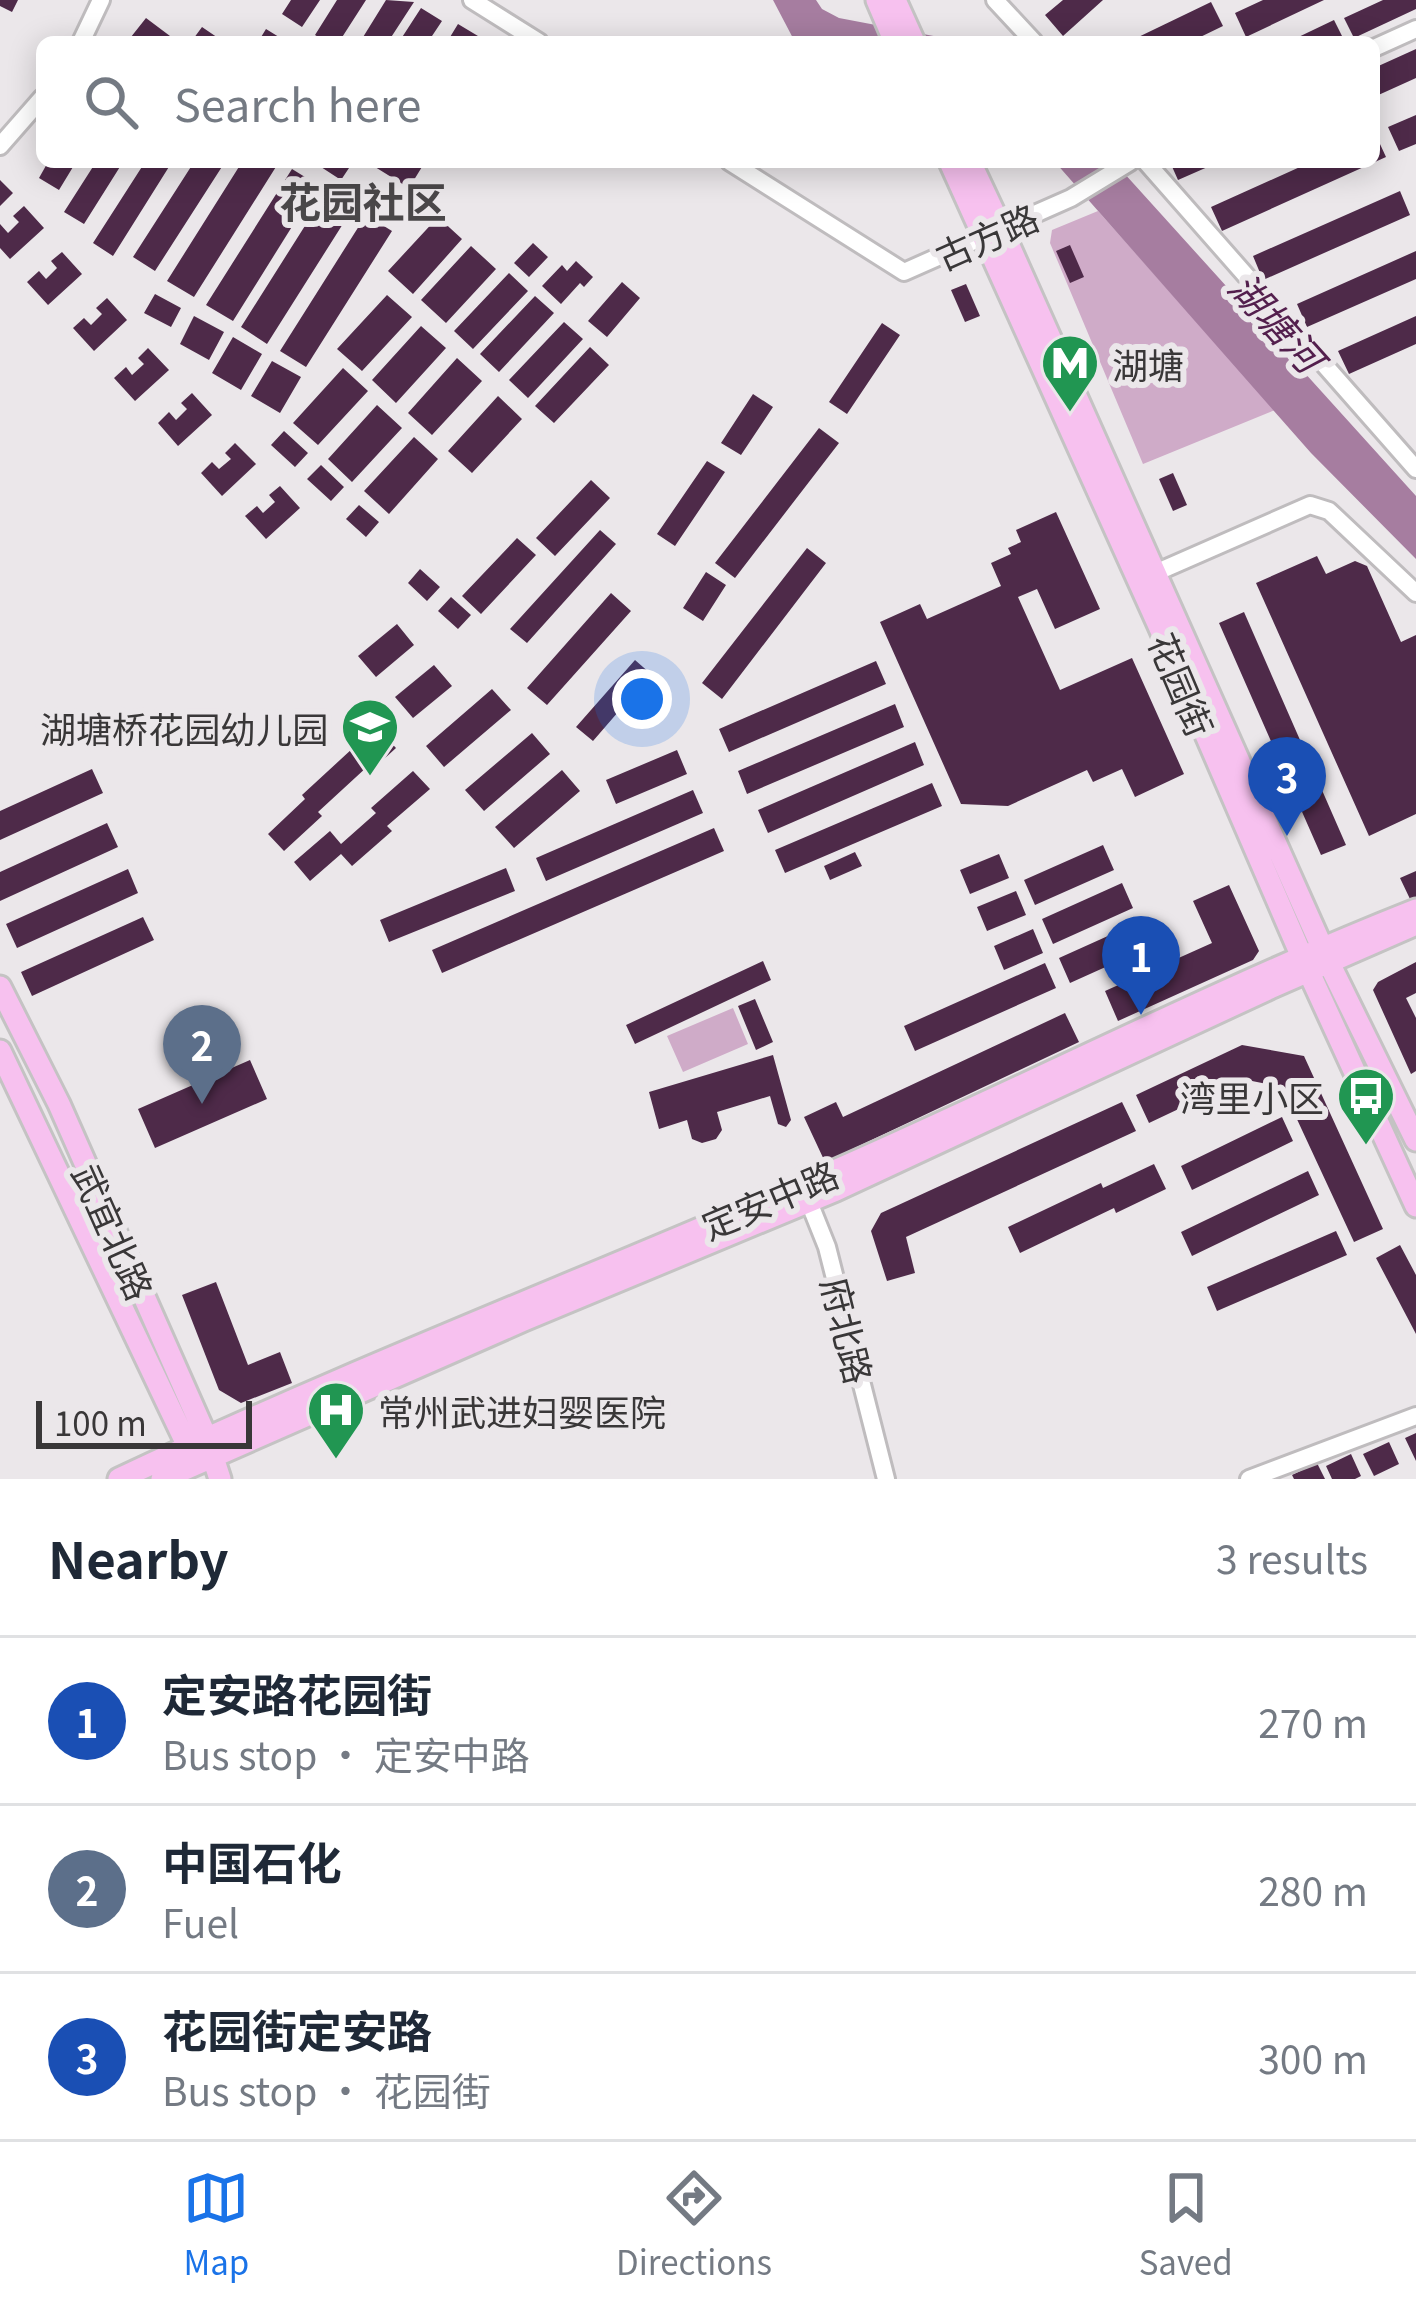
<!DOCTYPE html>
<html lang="en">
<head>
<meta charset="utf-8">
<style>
  body { margin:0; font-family:Georgia,"Noto Sans SC",serif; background:#f2f2f3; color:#1f2937 }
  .scale { position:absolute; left:36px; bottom:30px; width:216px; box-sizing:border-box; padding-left:12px; border:6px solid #393738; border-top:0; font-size:33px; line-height:42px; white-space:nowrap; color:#393738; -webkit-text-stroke:9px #ebe7ea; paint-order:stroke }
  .you { position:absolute; left:642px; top:699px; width:42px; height:42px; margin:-30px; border:9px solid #fff; border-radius:50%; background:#1a73e8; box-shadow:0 0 0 18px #1a73e833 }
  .badge { display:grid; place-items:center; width:78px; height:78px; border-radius:50%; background:#1a73e8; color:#fff; font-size:39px; font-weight:700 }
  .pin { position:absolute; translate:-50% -99px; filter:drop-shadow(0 3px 6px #0008) }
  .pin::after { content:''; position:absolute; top:63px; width:42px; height:36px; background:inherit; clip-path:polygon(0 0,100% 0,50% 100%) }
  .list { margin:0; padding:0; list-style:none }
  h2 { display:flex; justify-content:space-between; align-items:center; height:156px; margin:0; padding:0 48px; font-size:51px }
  h2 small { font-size:39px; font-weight:400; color:#747a83 }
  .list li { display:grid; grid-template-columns:78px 1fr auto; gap:36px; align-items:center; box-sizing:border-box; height:168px; padding:0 48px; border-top:3px solid #e0e1e3 }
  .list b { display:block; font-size:45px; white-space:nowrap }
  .list p { margin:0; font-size:39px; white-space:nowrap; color:#747a83 }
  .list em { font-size:39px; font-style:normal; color:#747a83 }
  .icon { flex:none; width:66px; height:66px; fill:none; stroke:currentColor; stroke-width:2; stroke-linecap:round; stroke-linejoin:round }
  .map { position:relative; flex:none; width:1416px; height:1479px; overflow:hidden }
  .search { position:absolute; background:#fff; box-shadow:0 6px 30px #0003; left:36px; right:36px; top:36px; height:132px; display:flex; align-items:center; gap:30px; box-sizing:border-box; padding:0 42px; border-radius:18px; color:#747a83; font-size:45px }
  .sheet { height:660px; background:#fff }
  nav { display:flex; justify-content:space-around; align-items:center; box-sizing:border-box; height:168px; border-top:3px solid #e0e1e3; background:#fff; font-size:33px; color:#747a83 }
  nav a { display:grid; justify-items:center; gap:6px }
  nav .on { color:#1a73e8 }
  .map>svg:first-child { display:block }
  .green { fill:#cfabc8 }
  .water { fill:#a67da0 }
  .building { fill:#4e2a49 }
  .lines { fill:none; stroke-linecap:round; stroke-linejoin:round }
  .minor-casing { stroke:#bfbcbe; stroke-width:22 }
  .major-casing { stroke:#c4c3c3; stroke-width:27 }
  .minor { stroke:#fff; stroke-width:16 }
  .major { stroke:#f7c1ef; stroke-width:21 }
  .labels { text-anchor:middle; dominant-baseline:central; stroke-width:12; stroke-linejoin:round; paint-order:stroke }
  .street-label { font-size:36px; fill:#393738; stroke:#ebe7ea }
  .poi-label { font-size:36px; fill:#393738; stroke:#ebe7ea; text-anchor:start }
  .water-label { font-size:39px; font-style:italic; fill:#531f4d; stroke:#ebe7ea }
  .quarter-label { font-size:42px; font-weight:bold; fill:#4a4749; stroke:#ebe7ea }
</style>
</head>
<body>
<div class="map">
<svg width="1416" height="1479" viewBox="0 0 1416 1479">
  <rect width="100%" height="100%" fill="#ebe7ea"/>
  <path class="green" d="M 1098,211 L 1275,410 L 1143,464 L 1050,243 L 1052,230 Z
    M 733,1008 L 748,1044 L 683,1072 L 667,1036 Z"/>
  <path class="water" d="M 773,0 L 816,0 L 822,9 L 839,18 L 965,42 L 795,42 Z
    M 1055,162 L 1114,162 L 1416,496 L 1416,559 L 1311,453 Z"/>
  <path class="building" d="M 0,0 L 18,0 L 12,12 L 0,6 Z
    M 291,0 L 320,0 L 302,27 L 282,14 Z
    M 337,0 L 366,0 L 339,42 L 326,42 L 315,35 Z
    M 386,0 L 414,2 L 388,42 L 360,42 Z
    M 1063,0 L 1103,0 L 1063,36 L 1045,15 Z
    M 1263,0 L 1324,0 L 1246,37 L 1235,13 Z
    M 1383,0 L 1416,0 L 1416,9 L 1354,38 L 1344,18 Z
    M 1211,2 L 1223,26 L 1190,42 L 1128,42 Z
    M 421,8 L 442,21 L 428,42 L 399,42 Z
    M 146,18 L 170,36 L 166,42 L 127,42 Z
    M 1334,20 L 1345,42 L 1288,42 Z
    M 458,24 L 488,42 L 447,42 Z
    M 202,27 L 224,42 L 191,42 Z
    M 266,29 L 287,42 L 258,42 Z
    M 1416,49 L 1416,78 L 1374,97 L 1374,68 Z
    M 1416,115 L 1416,144 L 1399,151 L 1388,127 Z
    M 1374,131 L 1386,157 L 1222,231 L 1211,207 L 1311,162 L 1374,162 Z
    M 48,162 L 76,162 L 59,190 L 39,178 Z
    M 96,162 L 123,162 L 84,224 L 64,212 Z
    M 145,162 L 172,162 L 113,256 L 93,243 Z
    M 194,162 L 225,162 L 155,271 L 133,257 Z
    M 242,162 L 279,162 L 194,297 L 167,281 Z
    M 324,162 L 353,162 L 341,180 L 321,167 Z
    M 367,162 L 425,162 L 409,188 Z
    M 1170,162 L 1219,162 L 1178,180 Z
    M 292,169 L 318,185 L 233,321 L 206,305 Z
    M 0,180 L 13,193 L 0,206 Z
    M 327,191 L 353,208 L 267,344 L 241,327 Z
    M 1400,191 L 1410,215 L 1263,280 L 1253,256 Z
    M 24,206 L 44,228 L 10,259 L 0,248 L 0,224 L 8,233 L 19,222 L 13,216 Z
    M 366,215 L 392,231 L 306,367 L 280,351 Z
    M 438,217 L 462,239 L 413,294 L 388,271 Z
    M 533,243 L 548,257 L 529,277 L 514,263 Z
    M 1070,245 L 1084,277 L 1070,283 L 1056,251 Z
    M 471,246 L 496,269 L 446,323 L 421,300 Z
    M 1416,251 L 1416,279 L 1307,327 L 1297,304 Z
    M 62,252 L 82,274 L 48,305 L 27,282 L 39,271 L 46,279 L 57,268 L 51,261 Z
    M 576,261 L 593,277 L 584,287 L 580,283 L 561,304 L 542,286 L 562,265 L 567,271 Z
    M 509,273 L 528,291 L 473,349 L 454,331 Z
    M 622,282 L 640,298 L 607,337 L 588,321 Z
    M 966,284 L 980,316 L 965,322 L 951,290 Z
    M 155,294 L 181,308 L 171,327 L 144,313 Z
    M 387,295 L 412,317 L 362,371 L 337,349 Z
    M 535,296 L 554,313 L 499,372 L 480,354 Z
    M 107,298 L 127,320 L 94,351 L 73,328 L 84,318 L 91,325 L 102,314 L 96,308 Z
    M 194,316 L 224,332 L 209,360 L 180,344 Z
    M 1416,316 L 1416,344 L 1349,374 L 1338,351 Z
    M 564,322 L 583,339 L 528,398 L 509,380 Z
    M 882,323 L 900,335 L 847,414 L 829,402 Z
    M 421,326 L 446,348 L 396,403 L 372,380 Z
    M 233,337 L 262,354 L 241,390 L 212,373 Z
    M 590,347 L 609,365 L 554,423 L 535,406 Z
    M 148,348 L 169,370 L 135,401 L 114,378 L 126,367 L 132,375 L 144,364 L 138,358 Z
    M 457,358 L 482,381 L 432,435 L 408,413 Z
    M 272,361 L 301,377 L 280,413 L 251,396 Z
    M 343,368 L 368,391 L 318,445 L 293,423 Z
    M 192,393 L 212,415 L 178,446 L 158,423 L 169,412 L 176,420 L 187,409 L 181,403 Z
    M 753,394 L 773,407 L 741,455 L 721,443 Z
    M 498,396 L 522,419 L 472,473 L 448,451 Z
    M 377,405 L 402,428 L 352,482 L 328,459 Z
    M 819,428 L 839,443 L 735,578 L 715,563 Z
    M 284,431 L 308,453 L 295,467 L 271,445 Z
    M 414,437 L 438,459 L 389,514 L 364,491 Z
    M 235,443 L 256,464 L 222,496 L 201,473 L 212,462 L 219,469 L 231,459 L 225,453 Z
    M 707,461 L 725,472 L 675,546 L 657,534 Z
    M 321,465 L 344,487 L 331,501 L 307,479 Z
    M 1173,473 L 1187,505 L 1173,511 L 1159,479 Z
    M 591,480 L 610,498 L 555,556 L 536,538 Z
    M 280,486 L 300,508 L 266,539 L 245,516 L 257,506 L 263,513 L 275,502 L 269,495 Z
    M 359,505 L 379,522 L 366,537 L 346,519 Z
    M 1056,512 L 1100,609 L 1055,629 L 1037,589 L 1018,597 L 1060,690 L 1132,658 L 1184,774 L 1135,797 L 1122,769 L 1093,782 L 1087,770 L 1008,806 L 961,804 L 880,622 L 920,604 L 927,619 L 1001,586 L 991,563 L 1011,554 L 1008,548 L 1021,542 L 1016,530 Z
    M 600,530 L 616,544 L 527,643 L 510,629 Z
    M 517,538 L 536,555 L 481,614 L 462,596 Z
    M 807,548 L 826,563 L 722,699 L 702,683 Z
    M 1317,556 L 1326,574 L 1355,561 L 1367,566 L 1401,642 L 1416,635 L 1416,814 L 1369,836 L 1256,583 Z
    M 420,569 L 440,587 L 427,601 L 408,583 Z
    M 706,572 L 726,585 L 703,621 L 683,608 Z
    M 611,593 L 631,611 L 547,705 L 527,688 Z
    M 451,597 L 471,615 L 458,629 L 438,611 Z
    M 1244,612 L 1346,845 L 1321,855 L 1219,623 Z
    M 397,624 L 414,645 L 376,677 L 358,656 Z
    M 635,660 L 651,674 L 593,741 L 576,727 Z
    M 876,661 L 886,684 L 729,752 L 719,729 Z
    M 434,665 L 452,686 L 413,718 L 395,697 Z
    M 492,689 L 511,710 L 444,767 L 426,746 Z
    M 895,704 L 904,727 L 747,794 L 738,771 Z
    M 380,731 L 396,748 L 372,770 L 368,766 L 318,812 L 322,816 L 284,851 L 268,834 L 305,799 L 302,795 L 353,748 L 357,752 Z
    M 532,733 L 550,754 L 484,811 L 465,790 Z
    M 915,742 L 924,765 L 768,833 L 758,810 Z
    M 677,750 L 687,774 L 616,804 L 606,780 Z
    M 92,769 L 103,793 L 0,840 L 0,811 Z
    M 562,770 L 580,791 L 514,848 L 495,827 Z
    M 413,771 L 430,789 L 387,826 L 392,831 L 352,866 L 341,854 L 310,881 L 294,862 L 330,831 L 341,844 L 376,813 L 371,808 Z
    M 932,783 L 942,806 L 785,873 L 775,850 Z
    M 693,790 L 703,813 L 546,881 L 536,858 Z
    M 107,823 L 118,847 L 0,901 L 0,872 Z
    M 714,828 L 724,851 L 442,973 L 432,950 Z
    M 1103,845 L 1114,870 L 1035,905 L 1024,880 Z
    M 855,852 L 862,866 L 830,880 L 824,866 Z
    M 999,854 L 1009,878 L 970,894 L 960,870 Z
    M 506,868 L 515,891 L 389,942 L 380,920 Z
    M 128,869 L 138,893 L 17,948 L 6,924 Z
    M 1416,871 L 1416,897 L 1410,899 L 1400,878 Z
    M 1122,883 L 1133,908 L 1053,944 L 1042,919 Z
    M 1229,885 L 1259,951 L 1253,960 L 1118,1021 L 1105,991 L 1212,943 L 1193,901 Z
    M 1016,891 L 1026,915 L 987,931 L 977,907 Z
    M 143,917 L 154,940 L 32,996 L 21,972 Z
    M 1139,922 L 1150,947 L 1070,983 L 1059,958 Z
    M 1033,929 L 1043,953 L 1004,970 L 994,946 Z
    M 763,961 L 771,980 L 635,1044 L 626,1025 Z
    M 1416,962 L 1416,993 L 1406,998 L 1416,1018 L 1416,1071 L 1411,1074 L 1373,990 L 1378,982 Z
    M 1045,963 L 1056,988 L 915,1051 L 904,1026 Z
    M 755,999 L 773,1042 L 756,1050 L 738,1006 Z
    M 1065,1013 L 1079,1042 L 825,1162 L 804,1117 L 836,1102 L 843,1117 Z
    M 1242,1045 L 1304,1056 L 1383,1229 L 1354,1242 L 1282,1087 L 1242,1079 L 1149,1123 L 1136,1095 Z
    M 773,1055 L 791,1120 L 786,1127 L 778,1124 L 770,1096 L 717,1112 L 722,1130 L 716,1139 L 702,1143 L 692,1139 L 687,1120 L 659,1129 L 649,1092 Z
    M 250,1060 L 267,1099 L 155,1148 L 138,1109 Z
    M 1122,1102 L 1136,1131 L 906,1237 L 915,1273 L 887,1281 L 871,1231 L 881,1213 Z
    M 1282,1117 L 1293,1141 L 1192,1190 L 1181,1166 Z
    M 1154,1164 L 1166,1189 L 1116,1213 L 1114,1208 L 1020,1253 L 1008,1227 L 1101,1183 L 1103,1188 Z
    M 1308,1171 L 1319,1195 L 1192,1256 L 1181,1232 Z
    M 1336,1231 L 1347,1255 L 1217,1311 L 1207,1287 Z
    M 1400,1245 L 1416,1275 L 1416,1334 L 1376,1258 Z
    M 216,1282 L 248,1365 L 280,1352 L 292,1383 L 241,1403 L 219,1390 L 182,1295 Z
    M 1416,1433 L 1416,1461 L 1405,1438 Z
    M 1389,1442 L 1399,1464 L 1374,1476 L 1363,1454 Z
    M 1351,1454 L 1361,1476 L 1355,1479 L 1332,1479 L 1326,1466 Z
    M 1317,1463 L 1325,1479 L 1294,1479 L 1292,1475 Z"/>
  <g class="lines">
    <g class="minor-casing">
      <path id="minor" d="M 472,0 L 539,42
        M 995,0 L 1034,42
        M 81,42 L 101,0
        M 1374,48 L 1416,29
        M 0,146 L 42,98
        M 730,162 L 904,272 L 1071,198 L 1130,162
        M 1146,162 L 1416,469
        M 1155,573 L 1310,505 L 1329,511 L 1416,593
        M 805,1192 L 827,1247 L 886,1479
        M 1249,1479 L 1416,1416"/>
    </g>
    <g class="major-casing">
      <path id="major" d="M 877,0 L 895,42
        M 895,0 L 914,42
        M 950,162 L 1159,626 L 1302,957 L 1416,1206
        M 970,162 L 1001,228 L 1329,963 L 1416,1140
        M 0,987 L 59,1104 L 207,1439 L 220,1479
        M 0,1051 L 193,1457
        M 119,1479 C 352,1369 592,1277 828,1174 C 1025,1088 1216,989 1416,910
        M 162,1479 L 524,1320 L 836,1190 L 1270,988 L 1416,924"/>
    </g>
    <use href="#minor" class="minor"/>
    <use href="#major" class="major"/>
  </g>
  <defs>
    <g id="metro-pin" transform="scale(3)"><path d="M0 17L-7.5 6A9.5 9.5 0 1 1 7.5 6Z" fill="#219652" stroke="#ebe7ea"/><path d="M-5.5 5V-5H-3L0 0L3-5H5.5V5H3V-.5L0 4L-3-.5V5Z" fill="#fff"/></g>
    <g id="school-pin" transform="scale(3)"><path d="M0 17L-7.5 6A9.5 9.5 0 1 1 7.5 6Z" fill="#219652" stroke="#ebe7ea"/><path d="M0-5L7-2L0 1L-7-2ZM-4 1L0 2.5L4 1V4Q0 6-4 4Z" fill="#fff"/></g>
    <g id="bus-pin" transform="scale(3)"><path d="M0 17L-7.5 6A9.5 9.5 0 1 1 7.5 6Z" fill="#219652" stroke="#ebe7ea"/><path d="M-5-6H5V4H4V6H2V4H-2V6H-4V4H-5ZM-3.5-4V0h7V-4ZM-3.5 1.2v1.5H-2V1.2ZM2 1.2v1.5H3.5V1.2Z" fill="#fff"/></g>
    <g id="hospital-pin" transform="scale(3)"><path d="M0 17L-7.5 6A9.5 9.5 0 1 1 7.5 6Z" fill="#219652" stroke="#ebe7ea"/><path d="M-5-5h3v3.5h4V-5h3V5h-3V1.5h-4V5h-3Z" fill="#fff"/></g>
  </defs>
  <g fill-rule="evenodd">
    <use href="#metro-pin" x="1070" y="363"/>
    <use href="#school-pin" x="370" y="727"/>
    <use href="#bus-pin" x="1366" y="1096"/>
    <use href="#hospital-pin" x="336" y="1410"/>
  </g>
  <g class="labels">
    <g class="street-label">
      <text transform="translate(986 235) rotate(-24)">古方路</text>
      <text transform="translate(1183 684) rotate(67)">花园街</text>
      <text transform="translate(769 1198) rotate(-23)">定安中路</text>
      <text transform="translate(115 1231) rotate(66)">武宜北路</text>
      <text transform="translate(849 1330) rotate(76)">府北路</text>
    </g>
    <g class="poi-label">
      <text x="1112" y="363">湖塘</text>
      <text x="328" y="727" text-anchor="end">湖塘桥花园幼儿园</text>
      <text x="1324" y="1096" text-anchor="end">湾里小区</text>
      <text x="378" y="1410">常州武进妇婴医院</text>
    </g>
    <g class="water-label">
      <text transform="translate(1278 321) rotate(48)">湖塘河</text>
    </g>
    <g class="quarter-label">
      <text x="363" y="199">花园社区</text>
    </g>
  </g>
</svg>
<div class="scale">100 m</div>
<div class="you"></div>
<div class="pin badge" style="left:1141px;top:1015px;background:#1a4fb4">1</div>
<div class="pin badge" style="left:202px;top:1104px;background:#5c6f8a">2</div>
<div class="pin badge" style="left:1287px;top:836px;background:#1a4fb4">3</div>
<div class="search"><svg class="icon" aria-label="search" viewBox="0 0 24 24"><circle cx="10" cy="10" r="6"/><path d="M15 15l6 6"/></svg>Search here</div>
</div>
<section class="sheet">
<h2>Nearby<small>3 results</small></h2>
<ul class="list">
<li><span class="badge" style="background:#1a4fb4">1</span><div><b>定安路花园街</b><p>Bus stop · 定安中路</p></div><em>270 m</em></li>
<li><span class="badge" style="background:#5c6f8a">2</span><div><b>中国石化</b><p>Fuel</p></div><em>280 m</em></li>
<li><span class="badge" style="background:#1a4fb4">3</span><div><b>花园街定安路</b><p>Bus stop · 花园街</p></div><em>300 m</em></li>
</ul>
</section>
<nav>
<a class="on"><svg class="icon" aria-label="map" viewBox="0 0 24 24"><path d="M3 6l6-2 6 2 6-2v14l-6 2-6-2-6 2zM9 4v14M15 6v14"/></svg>Map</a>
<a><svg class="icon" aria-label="directions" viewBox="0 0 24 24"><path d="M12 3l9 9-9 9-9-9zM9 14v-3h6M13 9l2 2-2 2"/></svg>Directions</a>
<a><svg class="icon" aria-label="saved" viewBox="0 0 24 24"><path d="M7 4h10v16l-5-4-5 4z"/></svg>Saved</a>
</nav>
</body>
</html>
